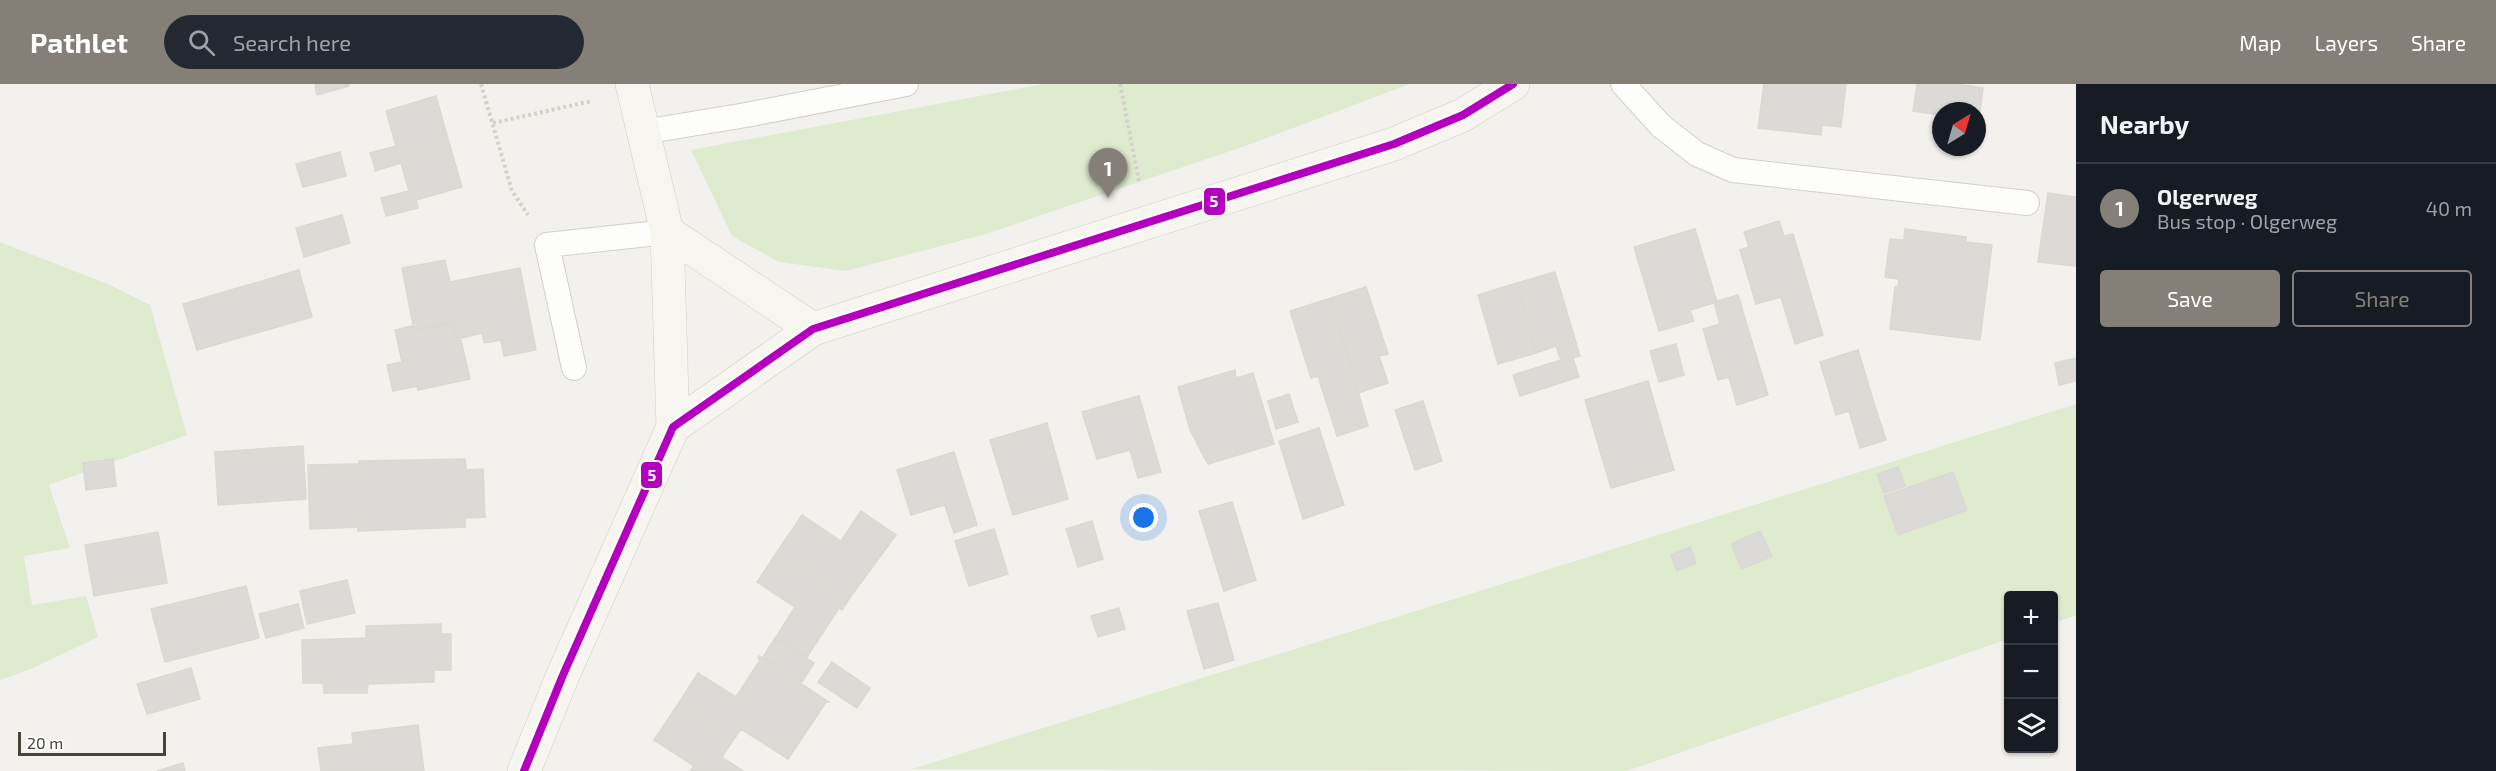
<!DOCTYPE html>
<html lang="en">
<head>
<meta charset="utf-8">
<style>
  body { margin:0; font-family:"Exo 2",sans-serif; background:#242831; color:#f1f3f6 }
  .controls { position:absolute; right:18px; bottom:18px; display:grid; overflow:hidden; border-radius:6px; box-shadow:0 2px 4px #0004 }
  .controls button { width:54px; height:54px; display:grid; place-items:center; padding:0; border:0; border-bottom:2px solid #363941; background:#171b24; color:#f1f3f6; font:30px sans-serif }
  .compass { position:absolute; left:1932px; top:18px; width:54px; height:54px; border-radius:50%; background:#171b24; box-shadow:0 2px 4px #0004; rotate:37deg }
  .scale { position:absolute; left:18px; bottom:15px; width:148px; box-sizing:border-box; padding-left:6px; border:3px solid #494339; border-top:0; font-size:16px; line-height:21px; white-space:nowrap; color:#494339; -webkit-text-stroke:4px #fff; paint-order:stroke }
  .you { position:absolute; left:1144px; top:434px; width:21px; height:21px; margin:-15px; border:4px solid #fff; border-radius:50%; background:#1a73e8; box-shadow:0 0 0 9px #1a73e833 }
  .badge { display:grid; place-items:center; width:39px; height:39px; border-radius:50%; background:#848078; color:#fff; font-size:20px; font-weight:700 }
  .pin { position:absolute; translate:-50% -50px; filter:drop-shadow(0 2px 3px #0008) }
  .pin::after { content:''; position:absolute; top:32px; width:21px; height:18px; background:inherit; clip-path:polygon(0 0,100% 0,50% 100%) }
  .list { margin:0; padding:0; list-style:none }
  h2 { display:flex; justify-content:space-between; align-items:center; height:78px; margin:0; padding:0 24px; font-size:26px }
  h2 small { font-size:20px; font-weight:400; color:#9ea1a6 }
  .list li { display:grid; grid-template-columns:39px 1fr auto; gap:18px; align-items:center; box-sizing:border-box; height:90px; padding:0 24px; border-top:2px solid #363941 }
  .list b { display:block; font-size:22px; white-space:nowrap }
  .list p { margin:0; font-size:20px; white-space:nowrap; color:#9ea1a6 }
  .list em { font-size:20px; font-style:normal; color:#9ea1a6 }
  .actions { display:flex; gap:12px; padding:18px 24px }
  .actions a { flex:1; padding:14px 0; border:2px solid #848078; border-radius:6px; text-align:center; font-size:21px; color:#848078 }
  .actions .main { background:#848078; color:#fff }
  .icon { flex:none; width:33px; height:33px; fill:none; stroke:currentColor; stroke-width:2; stroke-linecap:round; stroke-linejoin:round }
  .map { position:relative; flex:none; width:2076px; height:687px; overflow:hidden }
  header { display:flex; align-items:center; gap:36px; box-sizing:border-box; height:84px; padding:0 30px; background:#848078; color:#fff }
  header strong { font-size:28px }
  nav { display:flex; gap:33px; margin-inline-start:auto; font-size:21px }
  .search { width:420px; height:54px; background:#242831; display:flex; align-items:center; gap:15px; box-sizing:border-box; padding:0 21px; border-radius:33px; color:#9ea1a6; font-size:22px }
  main { display:flex }
  aside { flex:1; background:#171b24 }
  .map>svg:first-child { display:block }
  .green { fill:#dfebcf }
  .building { fill:#dcdad6; stroke:#dbd8d3; stroke-width:1.5 }
  .lines { fill:none; stroke-linecap:round; stroke-linejoin:round }
  .lane-casing { stroke:#d1cfcb; stroke-width:26 }
  .secondary-casing { stroke:#d2cec5; stroke-width:34 }
  .path { stroke:#d3d1cb; stroke-width:4; stroke-dasharray:3 3; stroke-linecap:butt }
  .lane { stroke:#fdfdfc; stroke-width:24 }
  .secondary { stroke:#f7f5f0; stroke-width:33 }
  .bus-1-casing { stroke:#fff; stroke-width:12 }
  .bus-1 { stroke:#b400be; stroke-width:8 }
  .line-badge { stroke:#fff; stroke-width:2 }
  .badge-label { font-size:16px; text-anchor:middle; font-weight:bold; fill:#fff }
</style>
</head>
<body>
<header>
<strong>Pathlet</strong>
<div class="search"><svg class="icon" aria-label="search" viewBox="0 0 24 24"><circle cx="10" cy="10" r="6"/><path d="M15 15l6 6"/></svg>Search here</div>
<nav><a>Map</a><a>Layers</a><a>Share</a></nav>
</header>
<main>
<div class="map">
<svg width="2076" height="687" viewBox="0 0 2076 687">
  <rect width="100%" height="100%" fill="#f3f1ed"/>
  <path class="green" d="M 1043,0 L 1410,0 L 1248,61 L 986,150 L 846,187 L 779,178 L 732,152 L 691,66 Z
    M 0,158 L 110,201 L 150,221 L 187,351 L 49,401 L 70,464 L 24,472 L 32,521 L 86,512 L 98,553 L 31,585 L 0,596 Z
    M 2076,320 L 2076,531 L 2054,539 L 2054,512 L 2008,512 L 2008,555 L 1627,687 L 912,685 Z"/>
  <path class="building" d="M 315,0 L 349,0 L 349,2 L 317,11 Z
    M 1764,0 L 1846,0 L 1841,43 L 1822,41 L 1821,51 L 1758,44 Z
    M 1917,0 L 1957,0 L 1983,4 L 1979,36 L 1977,35 L 1977,27 L 1941,27 L 1941,31 L 1913,27 Z
    M 436,12 L 450,62 L 375,83 L 370,69 L 396,62 L 386,27 Z
    M 450,62 L 462,103 L 416,116 L 418,124 L 386,132 L 381,114 L 409,107 L 401,79 L 375,87 L 375,83 Z
    M 340,68 L 346,92 L 303,103 L 296,80 Z
    M 2048,109 L 2076,113 L 2076,182 L 2038,178 Z
    M 342,131 L 350,159 L 304,173 L 296,144 Z
    M 1779,137 L 1784,152 L 1793,150 L 1823,251 L 1795,260 L 1781,213 L 1756,220 L 1740,166 L 1749,163 L 1744,148 Z
    M 1695,145 L 1717,218 L 1690,226 L 1694,237 L 1659,247 L 1634,163 Z
    M 1905,145 L 1966,153 L 1966,158 L 1992,161 L 1980,256 L 1890,245 L 1895,203 L 1898,203 L 1899,195 L 1885,193 L 1890,155 L 1904,156 Z
    M 445,176 L 450,198 L 520,184 L 536,266 L 504,272 L 501,256 L 484,259 L 482,249 L 457,255 L 453,238 L 455,237 L 414,246 L 402,184 Z
    M 299,186 L 312,233 L 197,266 L 183,220 Z
    M 1555,188 L 1580,272 L 1573,274 L 1579,293 L 1520,312 L 1513,291 L 1561,276 L 1556,262 L 1536,269 L 1517,199 Z
    M 1517,199 L 1536,269 L 1498,280 L 1478,211 Z
    M 1366,203 L 1388,270 L 1379,272 L 1388,299 L 1358,309 L 1331,214 Z
    M 1738,211 L 1768,311 L 1737,321 L 1729,293 L 1718,296 L 1703,245 L 1720,240 L 1714,218 Z
    M 1331,214 L 1368,342 L 1337,352 L 1318,292 L 1311,294 L 1290,227 Z
    M 452,239 L 456,257 L 461,256 L 470,295 L 418,306 L 417,302 L 393,307 L 387,281 L 402,278 L 395,246 L 412,242 L 413,248 Z
    M 1676,260 L 1684,291 L 1659,298 L 1650,267 Z
    M 1858,266 L 1874,319 L 1836,331 L 1820,278 Z
    M 2076,274 L 2076,297 L 2059,301 L 2055,279 Z
    M 1235,286 L 1236,294 L 1253,289 L 1274,360 L 1208,380 L 1190,346 L 1178,303 Z
    M 1648,297 L 1674,386 L 1611,404 L 1585,316 Z
    M 1289,310 L 1298,338 L 1276,345 L 1268,317 Z
    M 1139,312 L 1161,388 L 1138,394 L 1130,366 L 1097,375 L 1082,328 Z
    M 1423,317 L 1442,377 L 1415,386 L 1395,326 Z
    M 1874,319 L 1886,356 L 1860,364 L 1849,327 Z
    M 1047,339 L 1068,415 L 1013,431 L 990,356 Z
    M 1319,344 L 1344,421 L 1303,435 L 1279,357 Z
    M 303,362 L 306,415 L 218,421 L 215,368 Z
    M 954,368 L 977,441 L 954,449 L 945,421 L 911,431 L 897,386 Z
    M 113,375 L 116,402 L 86,406 L 83,379 Z
    M 465,375 L 466,386 L 483,385 L 485,433 L 465,434 L 465,443 L 358,447 L 358,443 L 310,445 L 308,381 L 359,380 L 359,377 Z
    M 1898,383 L 1905,402 L 1884,409 L 1877,390 Z
    M 1953,388 L 1967,426 L 1898,451 L 1884,412 Z
    M 1232,418 L 1256,496 L 1224,507 L 1199,427 Z
    M 861,427 L 896,451 L 849,515 L 777,468 L 802,431 L 841,457 Z
    M 1092,437 L 1103,475 L 1078,483 L 1066,445 Z
    M 994,445 L 1008,490 L 969,502 L 955,457 Z
    M 1760,447 L 1772,472 L 1742,485 L 1731,460 Z
    M 158,448 L 167,499 L 94,512 L 85,461 Z
    M 1690,463 L 1696,479 L 1677,487 L 1671,471 Z
    M 777,468 L 849,515 L 842,526 L 839,524 L 807,573 L 776,553 L 795,523 L 757,498 Z
    M 347,496 L 355,529 L 307,540 L 300,507 Z
    M 246,502 L 259,554 L 165,578 L 151,525 Z
    M 1218,519 L 1234,576 L 1204,585 L 1187,527 Z
    M 298,520 L 304,544 L 266,554 L 259,530 Z
    M 1119,524 L 1125,545 L 1098,553 L 1091,532 Z
    M 441,540 L 441,550 L 451,550 L 451,586 L 434,586 L 434,598 L 368,600 L 367,609 L 324,609 L 323,599 L 303,599 L 302,556 L 366,554 L 366,542 Z
    M 775,554 L 814,579 L 802,598 L 763,573 Z
    M 759,572 L 829,618 L 826,618 L 788,675 L 741,645 L 732,658 L 678,620 L 698,589 L 736,613 L 760,576 L 758,574 Z
    M 832,578 L 870,604 L 857,624 L 818,598 Z
    M 191,584 L 200,615 L 147,630 L 137,600 Z
    M 678,620 L 732,658 L 722,673 L 743,687 L 690,687 L 694,682 L 654,656 Z
    M 418,641 L 424,687 L 321,687 L 318,664 L 353,660 L 352,649 Z
    M 183,679 L 185,687 L 157,687 Z"/>
  <g class="lines">
    <g class="lane-casing">
      <path id="lane" d="M 1623,0 L 1661,42 L 1697,70 L 1733,86 L 2027,119
        M 643,48 L 746,31 L 906,0
        M 574,284 L 547,161 L 667,148"/>
    </g>
    <g class="secondary-casing">
      <path id="secondary" d="M 667,148 L 813,245
        M 673,343 L 813,245 L 1394,60 L 1463,31 L 1513,0
        M 524,687 L 563,591 L 673,343 L 667,148 L 632,0"/>
    </g>
    <path class="path" d="M 481,0 L 512,107 L 528,131
      M 1120,0 L 1139,97
      M 493,39 L 592,17"/>
    <use href="#lane" class="lane"/>
    <use href="#secondary" class="secondary"/>
    <g class="bus-1-casing">
      <path id="bus-1" d="M 524,687 L 563,591 L 673,343 L 813,245 L 1394,60 L 1463,31 L 1513,0"/>
    </g>
    <use href="#bus-1" class="bus-1"/>
  </g>
  <g class="line-badge">
    <rect x="1203" y="103" width="23" height="29" rx="6" fill="#b400be"/>
    <rect x="640" y="377" width="23" height="28" rx="6" fill="#b400be"/>
  </g>
  <g class="badge-label">
    <text x="1214" y="123">5</text>
    <text x="652" y="397">5</text>
  </g>
</svg>
<div class="controls">
<button>+</button>
<button>−</button>
<button><svg class="icon" aria-label="layers" viewBox="0 0 24 24"><path d="M12 4l9 5-9 5-9-5zM3 14l9 5 9-5"/></svg></button>
</div>
<svg class="compass" viewBox="-18 -18 36 36"><path d="M0-13l5 13h-10z" fill="#e53935"/><path d="M0 13l5-13h-10z" fill="#9ea1a6"/></svg>
<div class="scale">20 m</div>
<div class="you"></div>
<div class="pin badge" style="left:1108px;top:114px">1</div>
</div>
<aside>
<h2>Nearby<small></small></h2>
<ul class="list">
<li><span class="badge">1</span><div><b>Olgerweg</b><p>Bus stop · Olgerweg</p></div><em>40 m</em></li>
</ul>
<div class="actions"><a class="main">Save</a><a>Share</a></div>
</aside>
</main>
</body>
</html>
